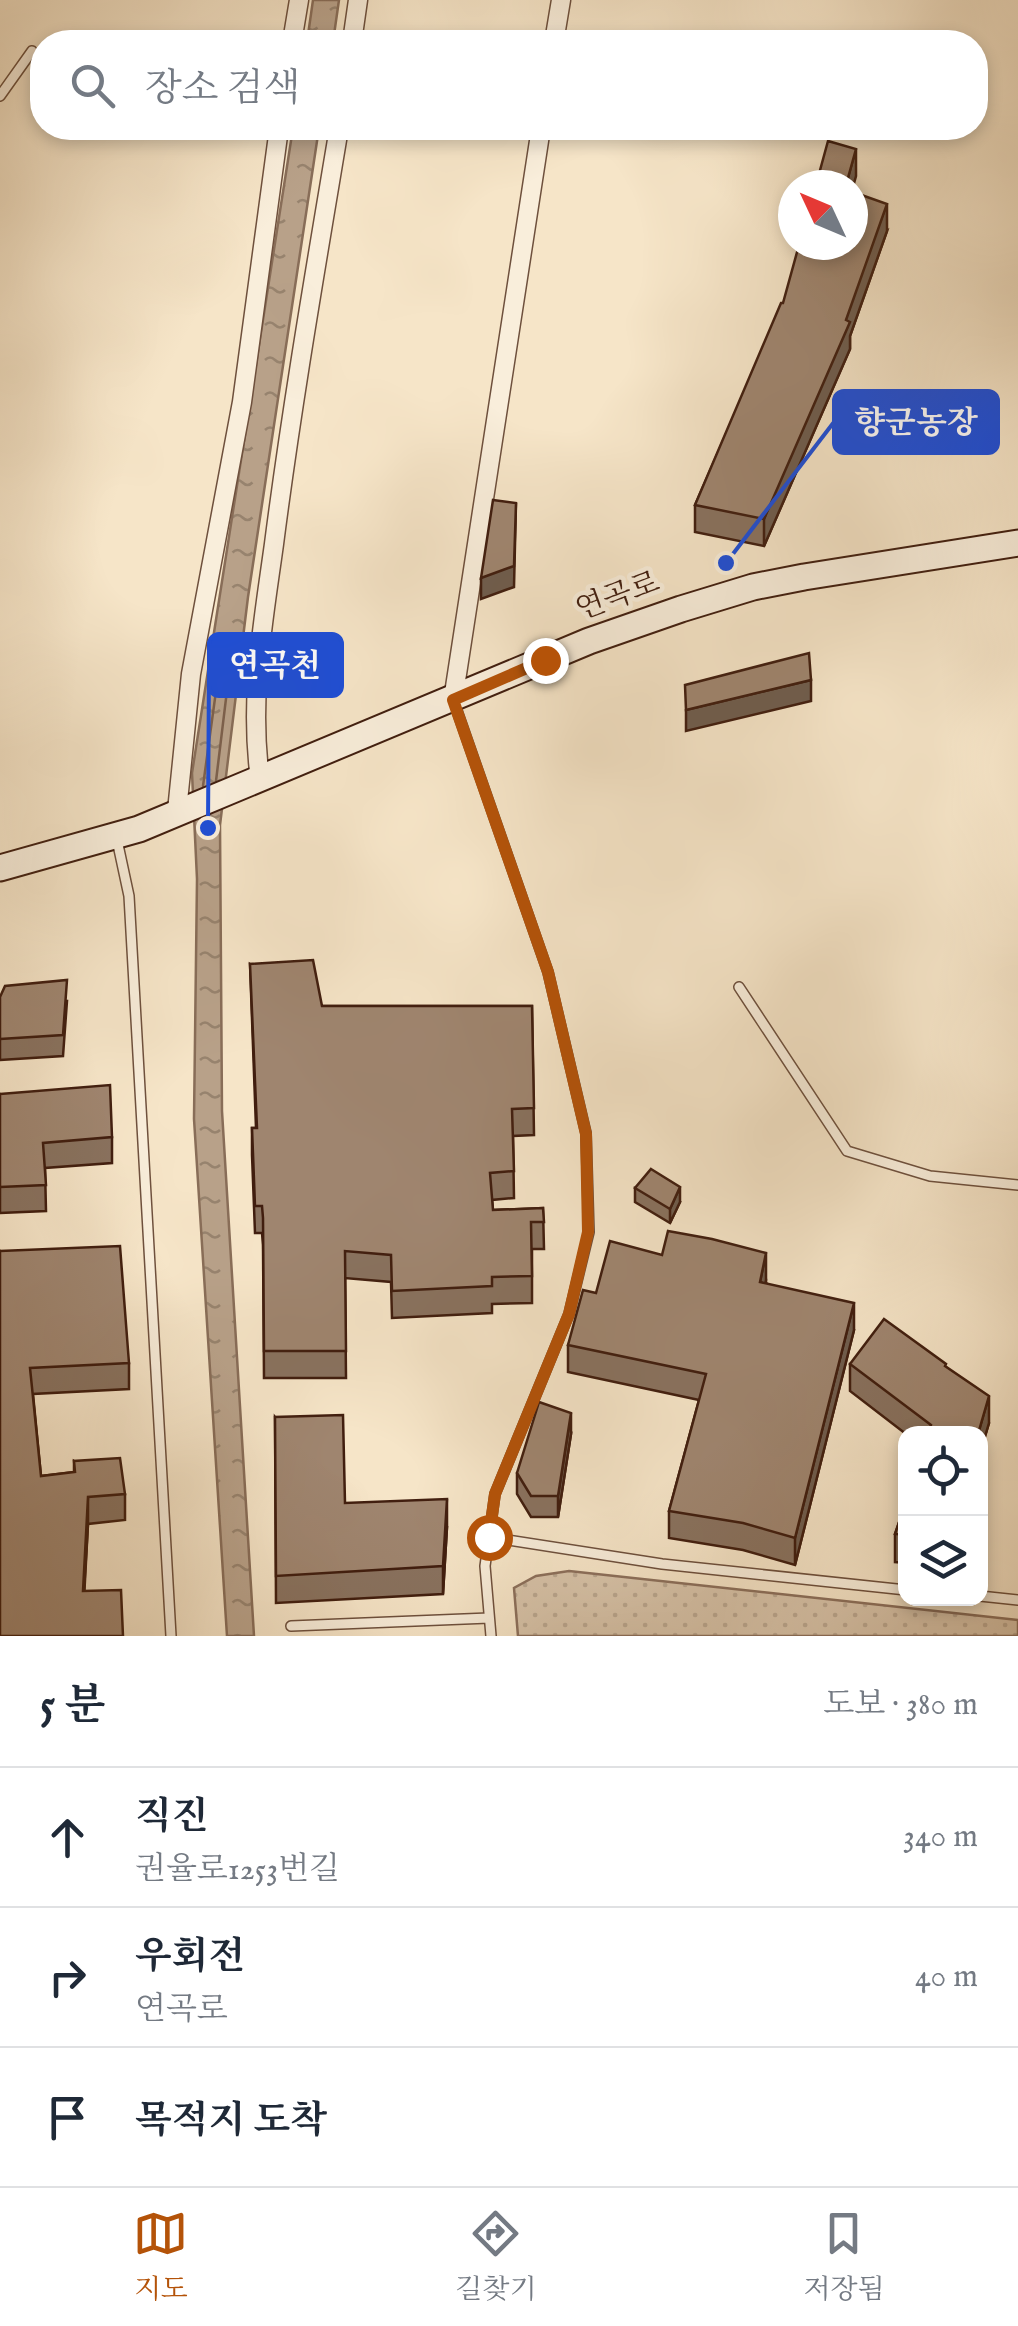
<!DOCTYPE html>
<html lang="ko">
<head>
<meta charset="utf-8">
<style>
  body { margin:0; font-family:"IM FELL English","Noto Serif KR",serif; background:#f6f6f7; color:#1f2937 }
  .controls { position:absolute; right:30px; bottom:30px; display:grid; overflow:hidden; border-radius:20px; box-shadow:0 5px 15px #0003 }
  .controls button { width:90px; height:90px; display:grid; place-items:center; padding:0; border:0; border-bottom:2px solid #e0e1e3; background:#fff; color:#1f2937; font:50px sans-serif }
  .compass { position:absolute; left:778px; top:170px; width:90px; height:90px; border-radius:50%; background:#fff; box-shadow:0 5px 15px #0003; rotate:314deg }
  .stop { position:absolute; width:30px; height:30px; margin:-22px; border:8px solid #b45309; border-radius:50%; background:#fff }
  .stop.end { background:#b45309; border-color:#fff; box-shadow:0 2px 10px #0008 }
  .list { margin:0; padding:0; list-style:none }
  h2 { display:flex; justify-content:space-between; align-items:center; height:130px; margin:0; padding:0 40px; font-size:42px }
  h2 small { font-size:32px; font-weight:400; color:#747a83 }
  .list li { display:grid; grid-template-columns:65px 1fr auto; gap:30px; align-items:center; box-sizing:border-box; height:140px; padding:0 40px; border-top:2px solid #e0e1e3 }
  .list b { display:block; font-size:38px; white-space:nowrap }
  .list p { margin:0; font-size:32px; white-space:nowrap; color:#747a83 }
  .list em { font-size:32px; font-style:normal; color:#747a83 }
  .icon { flex:none; width:55px; height:55px; fill:none; stroke:currentColor; stroke-width:2; stroke-linecap:round; stroke-linejoin:round }
  .map { position:relative; flex:none; width:1018px; height:1636px; overflow:hidden }
  .search { position:absolute; background:#fff; box-shadow:0 5px 15px #0003; left:30px; right:30px; top:30px; height:110px; display:flex; align-items:center; gap:25px; box-sizing:border-box; padding:0 35px; border-radius:40px; color:#747a83; font-size:38px }
  .sheet { height:550px; background:#fff }
  nav { display:flex; justify-content:space-around; align-items:center; box-sizing:border-box; height:140px; border-top:2px solid #e0e1e3; background:#fff; font-size:28px; color:#747a83 }
  nav a { display:grid; justify-items:center; gap:5px }
  nav .on { color:#b45309 }
  .map>svg:first-child { display:block }
  .park { fill:url(#park-dots); stroke:#8c705c; stroke-width:2.5 }
  .water { fill:url(#water-ripples); stroke:#886d58; stroke-width:2.5 }
  .lines { fill:none; stroke-linecap:round; stroke-linejoin:round }
  .shore { stroke:#7c604c; stroke-width:2.5 }
  .lane-casing { stroke:#6e503d; stroke-width:12 }
  .street-casing { stroke:#6e503d; stroke-width:21 }
  .secondary-casing { stroke:#411e0f; stroke-width:29 }
  .lane { stroke:#f9eedb; stroke-width:9 }
  .street { stroke:#f9eedb; stroke-width:18 }
  .secondary { stroke:#f9eedb; stroke-width:25 }
  .wall { fill:#89725f; stroke:#411e0f; stroke-width:2.5 }
  .shaded-wall { fill:#6f5d4e; stroke:#411e0f; stroke-width:2.5 }
  .building { fill:#9f856f; stroke:#411e0f; stroke-width:2.5 }
  .route { stroke:#b45309; stroke-width:12 }
  .labels { text-anchor:middle; dominant-baseline:central; stroke-width:9; stroke-linejoin:round; paint-order:stroke }
  .street-label { font-size:30px; fill:#411e0f; stroke:#f9eedb }
  .leader { fill:none; stroke:#1d4ed8; stroke-width:4 }
  .callout-dot { fill:#1d4ed8; stroke:#f9eedb; stroke-width:4 }
  .callout { fill:#1d4ed8; stroke:#1d4ed8; stroke-width:4 }
  .callout-label { font-size:32px; text-anchor:middle; font-weight:bold; fill:#fff }
</style>
</head>
<body>
<div class="map">
<svg width="1018" height="1636" viewBox="0 0 1018 1636">
  <defs>
    <pattern id="park-dots" width="8" height="8" patternUnits="userSpaceOnUse" patternTransform="scale(2.5)"><rect width="8" height="8" fill="#d7c3a9"/><path d="M2 2h.1M6 6h.1" fill="none" stroke="#baa790" stroke-width="1.8" stroke-linecap="round"/></pattern>
    <pattern id="water-ripples" width="26" height="14" patternUnits="userSpaceOnUse" patternTransform="scale(2.5)"><rect width="26" height="14" fill="#b8a189"/><path d="M2 4q2-2 4 0t4 0M15 11q2-2 4 0t4 0" fill="none" stroke="#97836e"/></pattern>
  </defs>
  <rect width="100%" height="100%" fill="#f6e5c8"/>
  <filter id="stains"><feTurbulence type="fractalNoise" baseFrequency=".002" numOctaves="4"/><feColorMatrix values="0 0 0 0 .2 0 0 0 0 .09 0 0 0 0 .02 0 0 0 .5 -.17"/></filter>
  <radialGradient id="worn" r=".72"><stop offset=".6" stop-color="#630" stop-opacity="0"/><stop offset="1" stop-color="#630" stop-opacity=".3"/></radialGradient>
  <path class="park" d="M 569,1571 L 1018,1620 L 1018,1636 L 518,1636 L 514,1588 L 536,1576 Z"/>
  <path class="water" d="M 313,0 L 339,0 L 333,42 L 307,42 Z
    M 293,128 L 319,128 L 248,597 L 220,825 L 222,1111 L 254,1636 L 227,1636 L 194,1119 L 197,879 L 192,773 Z"/>
  <g class="lines">
    <path class="shore" d="M 203,786 L 223,640 L 229,635 L 233,641 L 216,781"/>
    <g class="lane-casing">
      <path id="lane" d="M 0,96 L 32,51
        M 454,702 L 548,972 L 586,1133 L 589,1232 L 569,1314 L 495,1494 L 485,1566 L 491,1636
        M 117,840 L 129,896 L 171,1636
        M 739,987 L 847,1151 L 930,1176 L 1018,1185
        M 489,1537 L 662,1564 L 906,1590
        M 980,1596 L 1018,1600
        M 291,1626 L 489,1618"/>
    </g>
    <g class="street-casing">
      <path id="street" d="M 292,42 L 299,0
        M 352,42 L 358,0
        M 554,42 L 561,0
        M 453,700 L 541,128
        M 260,779 C 249,698 263,624 274,544 C 292,404 316,266 339,128
        M 177,811 L 191,674 L 242,402 L 279,128"/>
    </g>
    <g class="secondary-casing">
      <path id="secondary" d="M 0,868 L 139,829 L 589,641 L 681,609 L 753,587 L 804,577 L 1018,543"/>
    </g>
    <use href="#lane" class="lane"/>
    <use href="#street" class="street"/>
    <use href="#secondary" class="secondary"/>
  </g>
  <path class="wall" d="M 887,231 L 850,336 L 850,349 L 764,546 L 695,532 L 695,505 L 783,303 Z
    M 250,964 L 322,1006 L 532,1006 L 534,1135 L 513,1136 L 514,1198 L 492,1200 L 493,1210 L 543,1208 L 544,1249 L 532,1249 L 532,1303 L 492,1304 L 492,1313 L 392,1318 L 391,1282 L 345,1278 L 346,1378 L 264,1378 L 263,1245 L 262,1233 L 255,1233 L 252,1155 L 252,1128 L 256,1128 Z
    M 0,997 L 67,1001 L 63,1056 L 0,1060 Z
    M 0,1094 L 112,1137 L 112,1163 L 45,1168 L 46,1211 L 0,1213 Z
    M 635,1188 L 680,1202 L 670,1223 L 635,1202 Z
    M 0,1251 L 129,1363 L 129,1389 L 33,1394 L 41,1476 L 74,1472 L 74,1461 L 125,1494 L 125,1520 L 88,1524 L 84,1591 L 0,1636 Z
    M 766,1280 L 766,1283 L 854,1330 L 795,1565 L 743,1550 L 669,1538 L 669,1511 L 699,1400 L 568,1372 L 568,1345 L 596,1293 Z
    M 850,1364 L 946,1367 L 989,1423 L 980,1453 L 980,1434 L 906,1434 L 850,1391 Z
    M 275,1417 L 345,1503 L 447,1527 L 443,1594 L 276,1603 Z
    M 571,1434 L 558,1517 L 531,1517 L 517,1494 L 517,1473 Z
    M 906,1502 L 906,1563 L 895,1562 L 895,1534 Z"/>
  <path class="shaded-wall" d="M 856,149 L 856,176 L 853,187 L 853,185 L 846,185 Z
    M 887,204 L 887,231 L 850,336 L 850,349 L 764,546 L 764,519 Z
    M 516,503 L 514,587 L 481,599 L 481,578 Z
    M 811,680 L 811,701 L 686,731 L 686,710 Z
    M 680,1187 L 680,1202 L 670,1223 L 670,1209 Z
    M 766,1253 L 766,1280 L 760,1309 L 760,1282 Z
    M 854,1303 L 854,1330 L 795,1565 L 795,1538 Z
    M 989,1396 L 989,1423 L 980,1453 L 980,1434 L 978,1434 Z
    M 571,1413 L 571,1434 L 558,1517 L 558,1496 Z
    M 88,1497 L 88,1524 L 83,1618 L 83,1591 Z
    M 447,1499 L 447,1527 L 443,1594 L 443,1566 Z"/>
  <path class="building" d="M 828,141 L 856,149 L 846,185 L 816,185 Z
    M 853,192 L 887,204 L 846,320 L 850,322 L 764,519 L 695,505 L 781,303 L 783,303 L 799,245 L 853,245 Z
    M 493,500 L 516,503 L 514,566 L 481,578 Z
    M 809,653 L 811,680 L 686,710 L 685,685 Z
    M 313,960 L 322,1006 L 532,1006 L 534,1108 L 512,1109 L 514,1171 L 490,1173 L 493,1210 L 543,1208 L 544,1222 L 531,1222 L 532,1276 L 492,1277 L 492,1286 L 392,1291 L 391,1255 L 345,1251 L 346,1351 L 264,1351 L 263,1218 L 262,1206 L 255,1206 L 252,1128 L 257,1128 L 250,964 Z
    M 67,980 L 63,1035 L 0,1039 L 0,997 L 5,986 Z
    M 110,1085 L 112,1137 L 43,1143 L 46,1185 L 0,1187 L 0,1094 Z
    M 651,1169 L 680,1187 L 670,1209 L 635,1188 Z
    M 668,1231 L 712,1239 L 766,1253 L 760,1282 L 854,1303 L 795,1538 L 743,1523 L 669,1511 L 706,1374 L 568,1345 L 583,1290 L 596,1293 L 610,1241 L 662,1255 Z
    M 120,1246 L 129,1363 L 30,1368 L 41,1476 L 75,1472 L 74,1461 L 120,1458 L 125,1494 L 88,1497 L 83,1591 L 121,1590 L 123,1636 L 0,1636 L 0,1251 Z
    M 884,1319 L 946,1364 L 945,1366 L 989,1396 L 978,1434 L 928,1434 L 931,1425 L 850,1364 Z
    M 539,1402 L 571,1413 L 558,1496 L 531,1496 L 517,1473 Z
    M 343,1415 L 345,1503 L 447,1499 L 443,1566 L 276,1576 L 275,1417 Z
    M 906,1502 L 906,1535 L 895,1534 Z"/>
  <g class="lines">
    <path class="route" d="M 489,1537 L 495,1494 L 569,1314 L 588,1232 L 586,1134 L 548,972 L 453,700 L 545,660"/>
  </g>
  <g class="labels">
    <g class="street-label">
      <text transform="translate(618 597) rotate(-20)">연곡로</text>
    </g>
  </g>
  <path class="leader" d="M726 563L834 422M208 828L209 665"/>
  <g class="callout-dot">
    <circle cx="726" cy="563" r="10"/>
    <circle cx="208" cy="828" r="10"/>
  </g>
  <g class="callout">
    <rect x="834" y="391" width="164" height="62" rx="10"/>
    <rect x="209" y="634" width="133" height="62" rx="10"/>
  </g>
  <g class="callout-label">
    <text x="916" y="433">향군농장</text>
    <text x="275" y="676">연곡천</text>
  </g>
  <rect width="100%" height="100%" filter="url(#stains)"/>
  <rect width="100%" height="100%" fill="url(#worn)"/>
</svg>
<div class="controls">
<button><svg class="icon" aria-label="locate" viewBox="0 0 24 24"><circle cx="12" cy="12" r="6"/><path d="M12 2v4M12 18v4M2 12h4M18 12h4"/></svg></button>
<button><svg class="icon" aria-label="layers" viewBox="0 0 24 24"><path d="M12 4l9 5-9 5-9-5zM3 14l9 5 9-5"/></svg></button>
</div>
<svg class="compass" viewBox="-18 -18 36 36"><path d="M0-13l5 13h-10z" fill="#e53935"/><path d="M0 13l5-13h-10z" fill="#747a83"/></svg>
<div class="stop" style="left:489px;top:1537px"></div>
<div class="stop end" style="left:545px;top:660px"></div>
<div class="search"><svg class="icon" aria-label="search" viewBox="0 0 24 24"><circle cx="10" cy="10" r="6"/><path d="M15 15l6 6"/></svg>장소 검색</div>
</div>
<section class="sheet">
<h2>5 분<small>도보 · 380 m</small></h2>
<ul class="list">
<li><svg class="icon" aria-label="ahead" viewBox="0 0 24 24"><path d="M12 20V5M6 11l6-6 6 6"/></svg><div><b>직진</b><p>권율로1253번길</p></div><em>340 m</em></li>
<li><svg class="icon" aria-label="right" viewBox="0 0 24 24"><path d="M7 20v-9h11M14 6l5 5-5 5"/></svg><div><b>우회전</b><p>연곡로</p></div><em>40 m</em></li>
<li><svg class="icon" aria-label="arrive" viewBox="0 0 24 24"><path d="M6 21V4h12l-3 4 3 4H6"/></svg><div><b>목적지 도착</b></div></li>
</ul>
</section>
<nav>
<a class="on"><svg class="icon" aria-label="map" viewBox="0 0 24 24"><path d="M3 6l6-2 6 2 6-2v14l-6 2-6-2-6 2zM9 4v14M15 6v14"/></svg>지도</a>
<a><svg class="icon" aria-label="directions" viewBox="0 0 24 24"><path d="M12 3l9 9-9 9-9-9zM9 14v-3h6M13 9l2 2-2 2"/></svg>길찾기</a>
<a><svg class="icon" aria-label="saved" viewBox="0 0 24 24"><path d="M7 4h10v16l-5-4-5 4z"/></svg>저장됨</a>
</nav>
</body>
</html>
